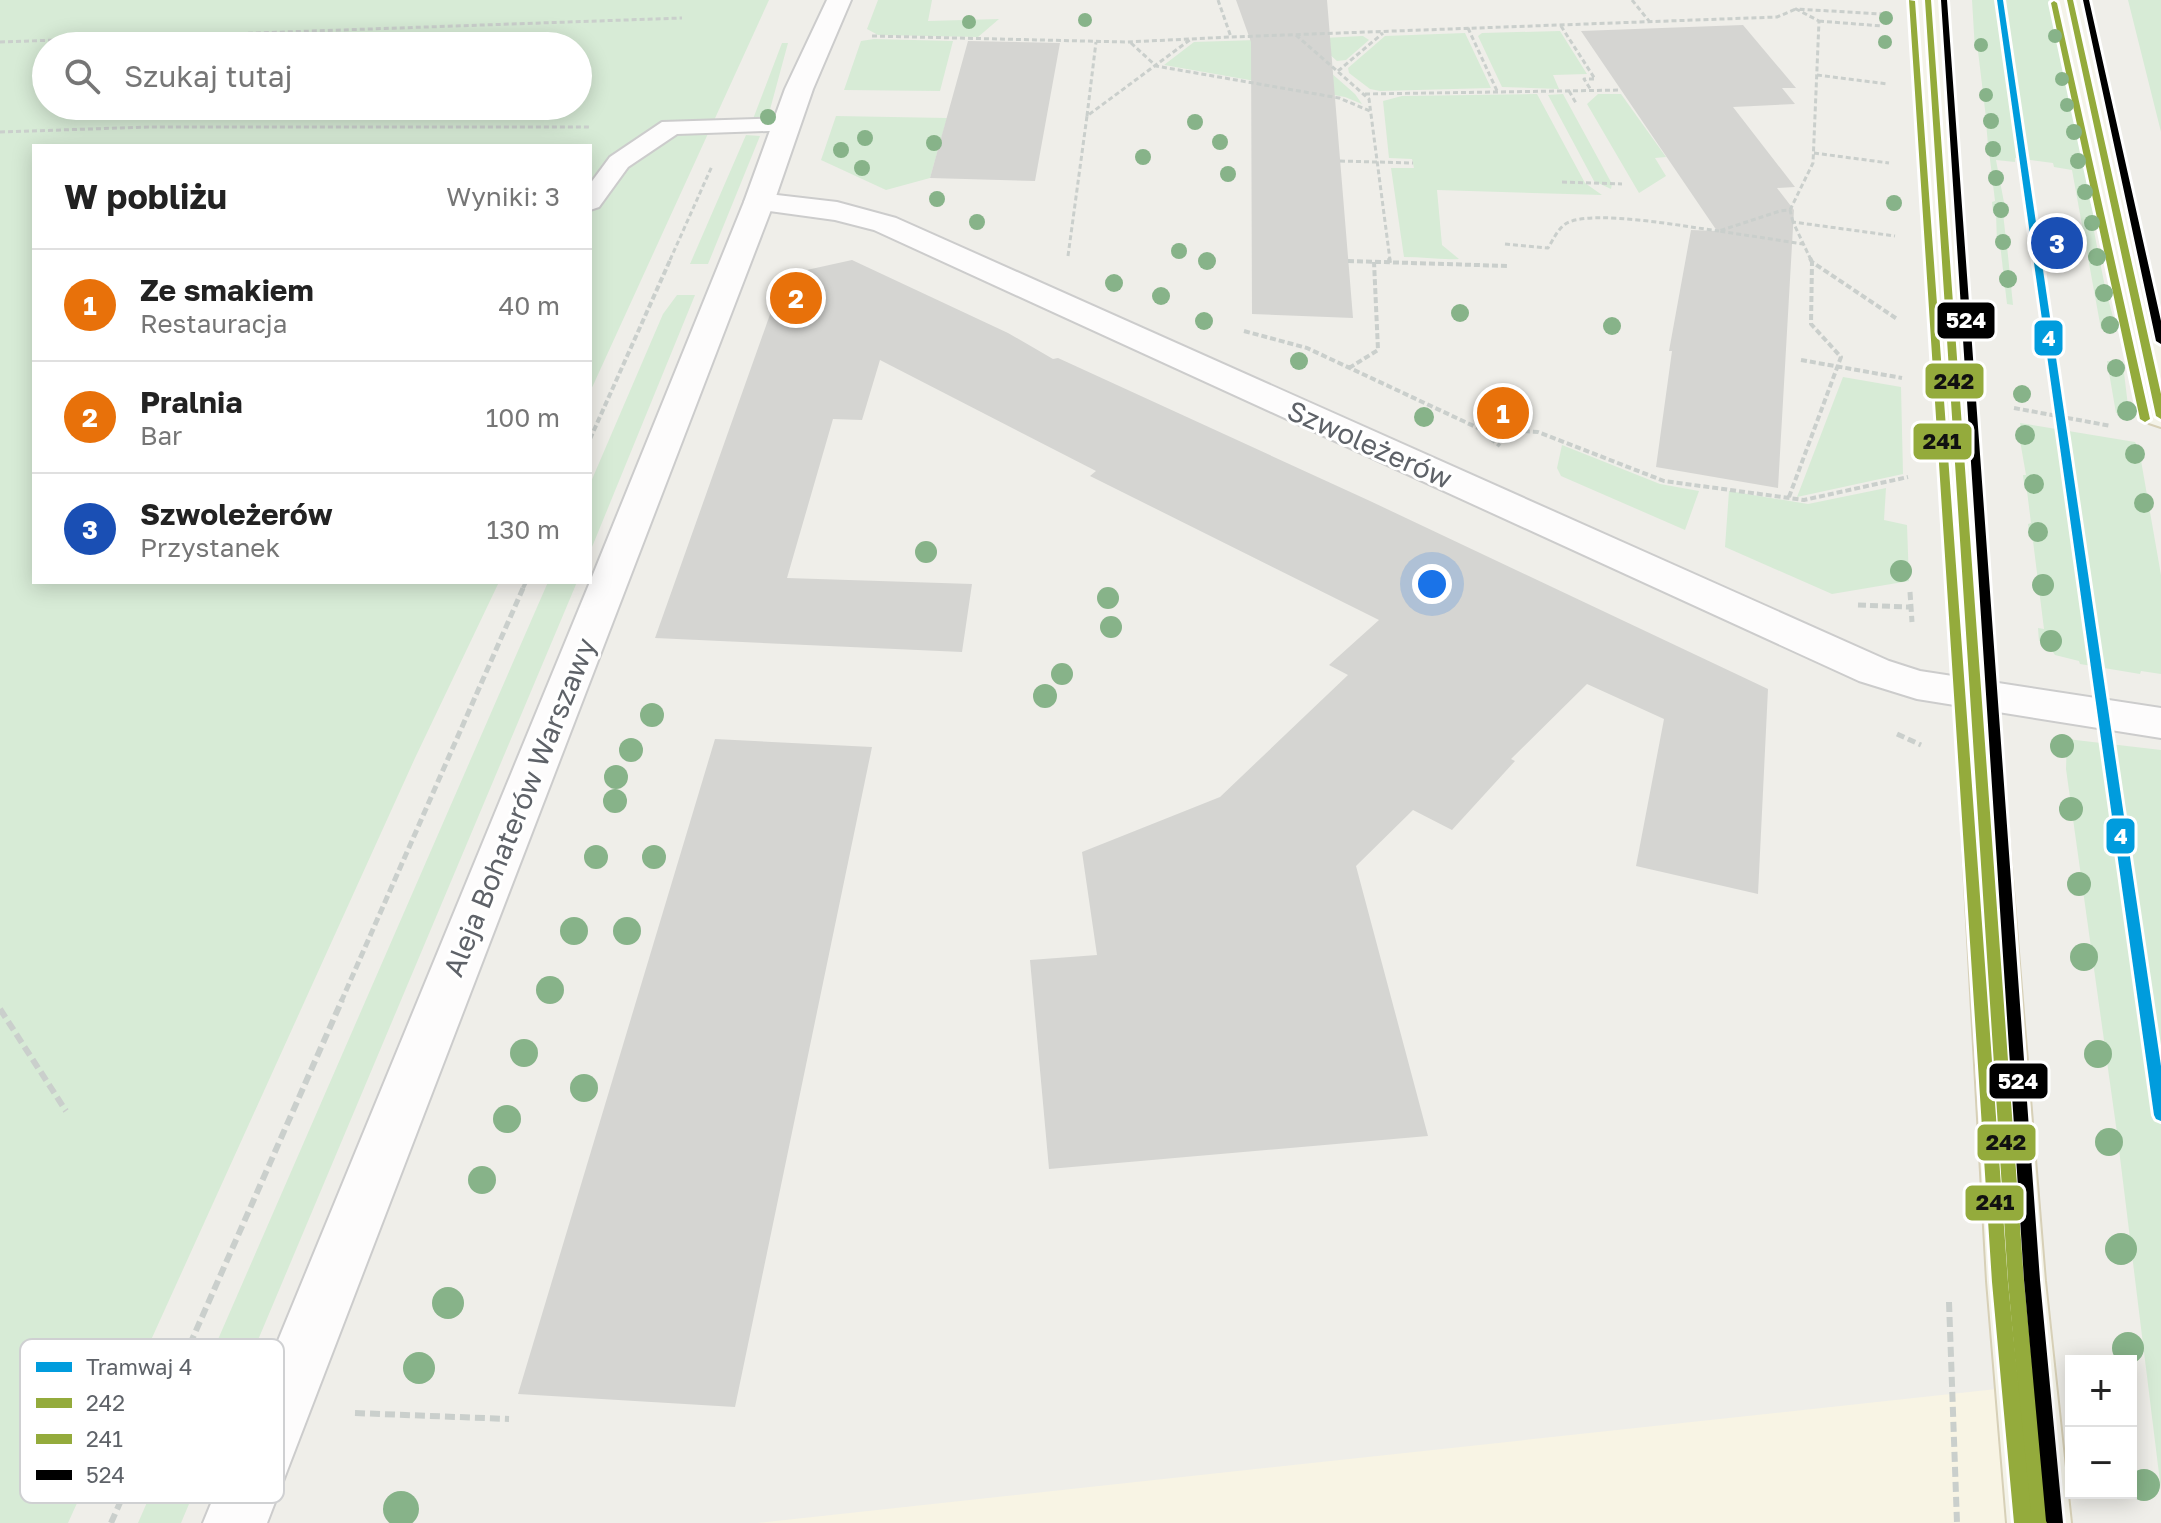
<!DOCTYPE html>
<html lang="pl">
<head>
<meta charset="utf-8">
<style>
  body { margin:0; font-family:"Golos Text",sans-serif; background:#f6f6f6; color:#222 }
  .controls { position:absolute; right:24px; bottom:24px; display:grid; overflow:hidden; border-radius:0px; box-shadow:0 4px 20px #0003 }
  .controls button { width:72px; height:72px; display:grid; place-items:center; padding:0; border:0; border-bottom:2px solid #e0e0e0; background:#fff; color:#222; font:40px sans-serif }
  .you { position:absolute; left:1432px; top:584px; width:28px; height:28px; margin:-20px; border:6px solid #fff; border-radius:50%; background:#1a73e8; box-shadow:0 0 0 12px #1a73e833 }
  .badge { display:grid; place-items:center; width:52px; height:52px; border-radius:50%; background:#0f766e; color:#fff; font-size:26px; font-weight:700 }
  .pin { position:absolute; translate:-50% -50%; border:4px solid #fff; box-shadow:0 2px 8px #0006 }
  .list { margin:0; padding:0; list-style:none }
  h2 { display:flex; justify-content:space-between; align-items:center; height:104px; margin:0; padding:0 32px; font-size:34px }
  h2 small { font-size:26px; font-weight:400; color:#767676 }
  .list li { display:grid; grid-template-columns:52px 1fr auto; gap:24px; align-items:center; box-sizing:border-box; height:112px; padding:0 32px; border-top:2px solid #e0e0e0 }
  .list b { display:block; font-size:30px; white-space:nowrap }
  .list p { margin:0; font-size:26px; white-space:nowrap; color:#767676 }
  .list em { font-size:26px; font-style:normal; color:#767676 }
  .icon { flex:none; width:44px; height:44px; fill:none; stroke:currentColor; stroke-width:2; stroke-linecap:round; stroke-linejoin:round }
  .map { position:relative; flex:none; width:2161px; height:1523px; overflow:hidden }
  .search { position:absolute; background:#fff; box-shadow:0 4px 20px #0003; left:32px; top:32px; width:560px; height:88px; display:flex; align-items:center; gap:20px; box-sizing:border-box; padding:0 28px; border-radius:44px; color:#767676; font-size:30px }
  .panel { position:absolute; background:#fff; box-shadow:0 4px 20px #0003; left:32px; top:144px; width:560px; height:440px; border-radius:0px }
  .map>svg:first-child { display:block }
  .commercial { fill:#f8f4e4 }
  .green { fill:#d7ebd6; fill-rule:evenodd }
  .building { fill:#d5d5d2 }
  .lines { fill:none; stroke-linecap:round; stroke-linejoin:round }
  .service-casing { stroke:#ccc; stroke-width:4 }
  .minor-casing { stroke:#ccc; stroke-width:4 }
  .tertiary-casing { stroke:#ccc; stroke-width:4 }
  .primary-casing { stroke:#d7d0b7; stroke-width:4 }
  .path-far3 { stroke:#cacfcc; stroke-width:3; stroke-dasharray:5 3; stroke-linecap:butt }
  .path-far2 { stroke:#cacfcc; stroke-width:4; stroke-dasharray:6 3; stroke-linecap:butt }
  .path-far1 { stroke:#cacfcc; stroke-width:5; stroke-dasharray:8 4; stroke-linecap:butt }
  .path { stroke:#cacfcc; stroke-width:6; stroke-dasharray:10 5; stroke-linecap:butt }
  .service { fill:#fdfcfc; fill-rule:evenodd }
  .minor { fill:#fdfcfc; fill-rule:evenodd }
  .tertiary { fill:#fdfcfc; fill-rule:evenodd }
  .primary { fill:#f4f3e9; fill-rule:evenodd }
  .bus-1-casing { stroke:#fff; stroke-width:6 }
  .bus-2-casing { stroke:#fff; stroke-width:6 }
  .bus-3-casing { stroke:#fff; stroke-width:6 }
  .bus-1 { fill:#94ab3c; fill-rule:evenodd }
  .bus-2 { fill:#94ab3c; fill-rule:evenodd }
  .bus-3 { fill:#000; fill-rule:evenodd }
  .tram-1-casing { stroke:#fff; stroke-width:6 }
  .tram-1 { fill:#009cdd; fill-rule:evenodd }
  .tree { fill:#87b389 }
  .labels { text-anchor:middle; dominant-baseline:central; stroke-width:6; stroke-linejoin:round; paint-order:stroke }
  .street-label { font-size:28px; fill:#5e6268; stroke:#fff }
  .key { fill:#fff; stroke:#cfd0d2; stroke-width:2 }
  .key-label { font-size:22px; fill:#5e6268 }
  .line-badge { stroke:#fff; stroke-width:3 }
  .badge-label { font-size:22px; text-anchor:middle; font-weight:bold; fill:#fff }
  .pale-badge-label { font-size:22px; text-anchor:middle; font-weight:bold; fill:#111 }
</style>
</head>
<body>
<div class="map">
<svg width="2161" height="1523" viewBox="0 0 2161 1523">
  <rect width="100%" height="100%" fill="#efeee9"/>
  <path class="commercial" d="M 2006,1388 L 2014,1523 L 757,1523 Z"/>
  <path class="green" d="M 0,0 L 769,0 L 590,392 L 590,146 L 34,146 L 34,582 L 499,582 L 415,758 L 68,1523 L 0,1523 ZM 46,46 L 578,46 L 578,106 L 46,106 Z
    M 878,0 L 932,0 L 928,21 L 999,19 L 978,37 L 878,35 L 867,29 Z
    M 1972,0 L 2050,0 L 2090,194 L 2088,194 L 2095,219 L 2093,226 L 2105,287 L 2110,295 L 2107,295 L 2117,331 L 2101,329 L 2072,170 L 2054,167 L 2053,163 L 2015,158 L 2015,162 L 1996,160 L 2006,213 L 2003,213 L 2006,240 L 2009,240 L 2007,246 L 2013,305 L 2007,304 L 2000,244 L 1997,244 L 1996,213 L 1993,213 L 1992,202 L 1995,201 L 1989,151 L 1986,145 L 1988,145 L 1986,122 L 1983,121 L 1986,118 L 1978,51 L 1975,50 Z
    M 2128,0 L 2161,0 L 2161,132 Z
    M 1560,31 L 1587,74 L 1553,75 L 1559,89 L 1502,87 L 1478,36 L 1482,33 Z
    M 1465,33 L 1491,88 L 1380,91 L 1370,89 L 1349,73 L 1348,68 L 1385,36 Z
    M 1363,36 L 1369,40 L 1346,60 L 1337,61 L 1317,43 L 1323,38 Z
    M 874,39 L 953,41 L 940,91 L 844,90 L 861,41 Z
    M 1284,39 L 1297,43 L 1355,94 L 1362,104 L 1345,97 L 1164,65 L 1194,42 Z
    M 782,43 L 788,43 L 768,117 L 753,119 Z
    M 1537,94 L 1585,183 L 1602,195 L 1437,190 L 1442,245 L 1459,259 C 1440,260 1423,257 1404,257 L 1391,168 L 1414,168 L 1412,159 L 1389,158 L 1383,101 L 1402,96 Z
    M 1563,94 L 1612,184 L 1611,189 L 1594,181 L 1548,95 Z
    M 1598,94 L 1621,94 L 1666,157 L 1655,158 L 1666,176 L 1639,193 L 1587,104 Z
    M 836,116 L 947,118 L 930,178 L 886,190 L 821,160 Z
    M 746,135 L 760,136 L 708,264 L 690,264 Z
    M 677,295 L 695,295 L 590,552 L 590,484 L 663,314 Z
    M 2107,361 L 2123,364 L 2128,406 L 2133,406 L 2135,416 L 2116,413 Z
    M 1843,377 L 1901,387 L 1903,474 L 1797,497 Z
    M 2020,423 L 2135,442 L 2139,449 L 2161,575 L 2161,674 L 2141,671 L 2140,674 L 2080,664 L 2079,661 L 2055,655 L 2046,642 L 2039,641 L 2038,628 L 2044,629 L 2032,533 L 2029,532 L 2028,524 L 2031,523 L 2026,483 L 2024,483 L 2023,475 L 2026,475 L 2018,429 L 2021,429 Z
    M 1562,445 L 1660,484 L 1699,491 L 1685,530 L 1561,476 L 1557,468 Z
    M 1886,488 L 1884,520 L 1907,525 L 1909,581 L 1832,594 L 1725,547 L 1729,491 L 1808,504 Z
    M 548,582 L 577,582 L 181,1523 L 138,1523 Z
    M 2067,739 L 2161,750 L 2161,1490 L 2117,1133 L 2066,769 Z"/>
  <path class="building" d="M 1236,0 L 1327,0 L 1353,318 L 1252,314 L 1251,42 Z
    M 1743,25 L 1796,88 L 1782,88 L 1795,104 L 1733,107 L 1795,187 L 1777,188 L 1794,210 L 1778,488 L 1656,467 L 1672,351 L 1669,351 L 1691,230 L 1717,231 L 1581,31 Z
    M 968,41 L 1060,43 L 1035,181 L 930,178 Z
    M 852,260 L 1008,333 L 1053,359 L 1058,358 L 1370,501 L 1768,689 L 1758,894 L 1636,866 L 1664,719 L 1587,684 L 1511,759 L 1515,761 L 1452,830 L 1413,810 L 1356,866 L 1428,1136 L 1049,1169 L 1030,960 L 1097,955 L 1082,852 L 1220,797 L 1348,675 L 1329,665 L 1379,620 L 1090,476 L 1096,471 L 880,360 L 862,420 L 833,419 L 787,578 L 972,584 L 962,652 L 655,638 L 784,275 Z
    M 715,739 L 872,747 L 735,1407 L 518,1394 Z"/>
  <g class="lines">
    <g class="service-casing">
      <path id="service" d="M 787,118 L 796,120 L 799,125 L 796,130 L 677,134 L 628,167 L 599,207 L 590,210 L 590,184 L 610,157 L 662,122 Z"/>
    </g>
    <g class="minor-casing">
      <path id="minor" d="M 759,193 L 837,202 L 896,218 L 1889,661 L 1920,671 L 2161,708 L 2161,738 L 1917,699 L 1859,681 L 874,230 L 835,220 L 748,208 L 744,202 L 748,196 Z"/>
    </g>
    <g class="tertiary-casing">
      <path id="tertiary" d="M 827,0 L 851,0 L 813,89 L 774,202 L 267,1523 L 203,1523 L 590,582 L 744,202 L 785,89 Z"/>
    </g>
    <g class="primary-casing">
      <path id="primary" d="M 1916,0 L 1940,0 L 2045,1281 L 2071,1523 L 2007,1523 L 1987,1281 Z
        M 2058,0 L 2082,0 L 2161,340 L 2161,427 L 2149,423 L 2143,416 Z"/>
    </g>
    <path class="path-far3" d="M 1218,0 L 1231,37 L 1777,17 L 1796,9
      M 1632,0 L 1649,21
      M 1819,21 L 1882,26
      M 1561,26 L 1595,79 L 1584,79 L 1591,90
      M 1468,28 L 1498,93
      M 1296,35 L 1369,99 L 1390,260
      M 872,36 L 1127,42 L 1231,37
      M 0,42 L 682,18
      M 1131,43 L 1156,66 L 1339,98 L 1370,111
      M 1338,71 L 1383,33
      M 1817,75 L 1888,84
      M 1569,91 L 1576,103
      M 1365,94 L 1621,90
      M 1087,116 L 1096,42
      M 0,132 L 150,127 L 591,127
      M 1814,153 L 1889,163
      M 1340,161 L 1413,163
      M 1562,182 L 1622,184
      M 1790,210 L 1813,163 L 1819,21 L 1796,9 L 1882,14
      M 1793,222 L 1790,210 L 1780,211 L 1719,231 L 1803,244
      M 1505,244 L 1548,248 C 1553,240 1558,228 1567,223 C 1593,209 1687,227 1719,231
      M 1068,256 L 1087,116 L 1191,39
      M 670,260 L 712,166
      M 1811,260 L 1793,222 L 1895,236"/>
    <path class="path-far2" d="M 1389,258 L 1390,263
      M 1810,258 L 1812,262
      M 1348,261 L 1509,266
      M 1244,331 L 1307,348 L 1478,428 L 1500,446
      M 1801,360 L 1902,378
      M 1349,368 L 1378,350 L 1374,262
      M 2014,408 L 2111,426
      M 1479,428 L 1538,432 L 1664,481 L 1804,500 L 1908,477
      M 590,439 L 671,258
      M 1789,497 L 1841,357 L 1811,324 L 1812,262 L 1897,319
      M 523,588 L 526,582"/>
    <path class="path-far1" d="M 1910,592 L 1912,622
      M 1858,605 L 1909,607
      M 1897,734 L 1921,745
      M 341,1002 L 524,586"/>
    <path class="path" d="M 0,1009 L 66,1111
      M 1949,1302 L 1957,1523
      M 355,1413 L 509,1419
      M 111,1523 L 342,1000"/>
    <use href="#service" class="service"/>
    <use href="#minor" class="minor"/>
    <use href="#tertiary" class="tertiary"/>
    <use href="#primary" class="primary"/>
    <g class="bus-1-casing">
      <path id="bus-1" d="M 1925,0 L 1931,0 L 2024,1281 L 2048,1523 L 2030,1523 L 2008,1281 Z
        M 2067,0 L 2073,0 L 2161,394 L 2161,419 L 2156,416 Z"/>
    </g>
    <g class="bus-2-casing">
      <path id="bus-2" d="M 1909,0 L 1915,1 L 2008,1282 L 2032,1523 L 2014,1523 L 1992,1282 Z
        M 2054,1 L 2057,3 L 2150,419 L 2145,422 L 2140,419 L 2051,3 Z"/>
    </g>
    <g class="bus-3-casing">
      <path id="bus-3" d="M 1941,0 L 1947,0 L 2040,1280 L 2063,1523 L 2047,1523 L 2046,1521 L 2024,1280 Z
        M 2083,0 L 2089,0 L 2161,321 L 2161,344 L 2156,341 Z"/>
    </g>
    <use href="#bus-1" class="bus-1"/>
    <use href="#bus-2" class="bus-2"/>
    <use href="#bus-3" class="bus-3"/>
    <g class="tram-1-casing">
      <path id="tram-1" d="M 1997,0 L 2003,0 L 2161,1066 L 2161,1121 L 2156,1119 L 2154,1115 Z"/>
    </g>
    <use href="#tram-1" class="tram-1"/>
  </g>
  <g class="tree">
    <circle cx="1886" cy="18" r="7"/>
    <circle cx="1085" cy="20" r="7"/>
    <circle cx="969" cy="22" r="7"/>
    <circle cx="2055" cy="36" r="7"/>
    <circle cx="1885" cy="42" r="7"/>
    <circle cx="1981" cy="45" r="7"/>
    <circle cx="2062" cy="79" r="7"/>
    <circle cx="1986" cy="95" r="7"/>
    <circle cx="2067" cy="105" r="7"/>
    <circle cx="768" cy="117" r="8"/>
    <circle cx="1991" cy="121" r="8"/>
    <circle cx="1195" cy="122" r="8"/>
    <circle cx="2074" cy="132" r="8"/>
    <circle cx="865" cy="138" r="8"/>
    <circle cx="1220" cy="142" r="8"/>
    <circle cx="934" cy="143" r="8"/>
    <circle cx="1993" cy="149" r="8"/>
    <circle cx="841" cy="150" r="8"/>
    <circle cx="1143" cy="157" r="8"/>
    <circle cx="2078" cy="161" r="8"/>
    <circle cx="862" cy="168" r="8"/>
    <circle cx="1228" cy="174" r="8"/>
    <circle cx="1996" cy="178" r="8"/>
    <circle cx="2085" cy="192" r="8"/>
    <circle cx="937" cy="199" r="8"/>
    <circle cx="1894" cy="203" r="8"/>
    <circle cx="2001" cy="210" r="8"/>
    <circle cx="977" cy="222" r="8"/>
    <circle cx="2092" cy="223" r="8"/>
    <circle cx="2003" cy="242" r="8"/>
    <circle cx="1179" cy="251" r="8"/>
    <circle cx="2097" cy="257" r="9"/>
    <circle cx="1207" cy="261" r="9"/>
    <circle cx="2008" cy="279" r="9"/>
    <circle cx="1114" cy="283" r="9"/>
    <circle cx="2104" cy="293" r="9"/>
    <circle cx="1161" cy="296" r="9"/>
    <circle cx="1460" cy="313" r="9"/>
    <circle cx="1204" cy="321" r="9"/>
    <circle cx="2110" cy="325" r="9"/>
    <circle cx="1612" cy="326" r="9"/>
    <circle cx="1299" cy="361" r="9"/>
    <circle cx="2116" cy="368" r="9"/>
    <circle cx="2022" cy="394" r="9"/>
    <circle cx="2127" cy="411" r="10"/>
    <circle cx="1424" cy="417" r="10"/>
    <circle cx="2025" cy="435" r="10"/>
    <circle cx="2135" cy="454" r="10"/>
    <circle cx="2034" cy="484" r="10"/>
    <circle cx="2144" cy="503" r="10"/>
    <circle cx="2038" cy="532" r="10"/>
    <circle cx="926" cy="552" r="11"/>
    <circle cx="1901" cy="571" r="11"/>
    <circle cx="2043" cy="585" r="11"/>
    <circle cx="1108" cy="598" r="11"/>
    <circle cx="1111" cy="627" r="11"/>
    <circle cx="2051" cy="641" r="11"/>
    <circle cx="1062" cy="674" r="11"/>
    <circle cx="1045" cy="696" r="12"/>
    <circle cx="652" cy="715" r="12"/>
    <circle cx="2062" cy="746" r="12"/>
    <circle cx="631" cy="750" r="12"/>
    <circle cx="616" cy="777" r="12"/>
    <circle cx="615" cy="801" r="12"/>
    <circle cx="2071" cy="809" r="12"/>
    <circle cx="596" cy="857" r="12"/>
    <circle cx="654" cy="857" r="12"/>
    <circle cx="2079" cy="884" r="12"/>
    <circle cx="574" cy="931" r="14"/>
    <circle cx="627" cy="931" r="14"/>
    <circle cx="2084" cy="957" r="14"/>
    <circle cx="550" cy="990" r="14"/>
    <circle cx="524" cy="1053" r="14"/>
    <circle cx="2098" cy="1054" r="14"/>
    <circle cx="584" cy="1088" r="14"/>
    <circle cx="507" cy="1119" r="14"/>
    <circle cx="2109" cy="1142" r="14"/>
    <circle cx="482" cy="1180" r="14"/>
    <circle cx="2121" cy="1249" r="16"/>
    <circle cx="448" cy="1303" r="16"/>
    <circle cx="2128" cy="1348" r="16"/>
    <circle cx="419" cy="1368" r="16"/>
    <circle cx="2144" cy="1485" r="16"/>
    <circle cx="401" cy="1509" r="18"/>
  </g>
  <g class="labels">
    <g class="street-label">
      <text transform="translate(1370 444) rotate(24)">Szwoleżerów</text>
      <text transform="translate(519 807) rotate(-68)">Aleja Bohaterów Warszawy</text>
    </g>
  </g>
  <rect x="20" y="1339" width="264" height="164" rx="12" class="key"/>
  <rect x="36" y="1362" width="36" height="10" fill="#009cdd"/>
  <rect x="36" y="1398" width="36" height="10" fill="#94ab3c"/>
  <rect x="36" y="1434" width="36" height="10" fill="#94ab3c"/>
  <rect x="36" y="1470" width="36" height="10" fill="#000"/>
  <g class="key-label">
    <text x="86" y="1375">Tramwaj 4</text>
    <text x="86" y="1411">242</text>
    <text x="86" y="1447">241</text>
    <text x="86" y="1483">524</text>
  </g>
  <g class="line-badge">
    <rect x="1936" y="301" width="60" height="39" rx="8" fill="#000"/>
    <rect x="2033" y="319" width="31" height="38" rx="8" fill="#009cdd"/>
    <rect x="1924" y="362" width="61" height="38" rx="8" fill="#94ab3c"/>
    <rect x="1912" y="422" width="61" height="39" rx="8" fill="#94ab3c"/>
    <rect x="2105" y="817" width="31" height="38" rx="8" fill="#009cdd"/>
    <rect x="1988" y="1062" width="61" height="38" rx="8" fill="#000"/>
    <rect x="1976" y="1123" width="61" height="39" rx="8" fill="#94ab3c"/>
    <rect x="1964" y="1184" width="61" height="38" rx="8" fill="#94ab3c"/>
  </g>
  <g class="badge-label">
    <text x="1966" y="328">524</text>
    <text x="2049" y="346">4</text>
    <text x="2121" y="844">4</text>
    <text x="2018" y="1089">524</text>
  </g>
  <g class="pale-badge-label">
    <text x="1954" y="389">242</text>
    <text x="1942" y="449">241</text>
    <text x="2006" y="1150">242</text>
    <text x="1995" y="1210">241</text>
  </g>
</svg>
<div class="controls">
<button>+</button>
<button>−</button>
</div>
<div class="you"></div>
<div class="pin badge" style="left:1503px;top:413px;background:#e8710a">1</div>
<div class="pin badge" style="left:796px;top:298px;background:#e8710a">2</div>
<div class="pin badge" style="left:2057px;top:243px;background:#1a4fb4">3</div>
<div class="search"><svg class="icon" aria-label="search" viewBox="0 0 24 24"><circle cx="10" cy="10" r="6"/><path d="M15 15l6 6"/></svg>Szukaj tutaj</div>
<section class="panel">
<h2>W pobliżu<small>Wyniki: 3</small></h2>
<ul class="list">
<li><span class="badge" style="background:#e8710a">1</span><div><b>Ze smakiem</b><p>Restauracja</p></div><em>40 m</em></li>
<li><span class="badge" style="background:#e8710a">2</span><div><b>Pralnia</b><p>Bar</p></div><em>100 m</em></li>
<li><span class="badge" style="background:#1a4fb4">3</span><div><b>Szwoleżerów</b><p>Przystanek</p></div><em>130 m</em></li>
</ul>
</section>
</div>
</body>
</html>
